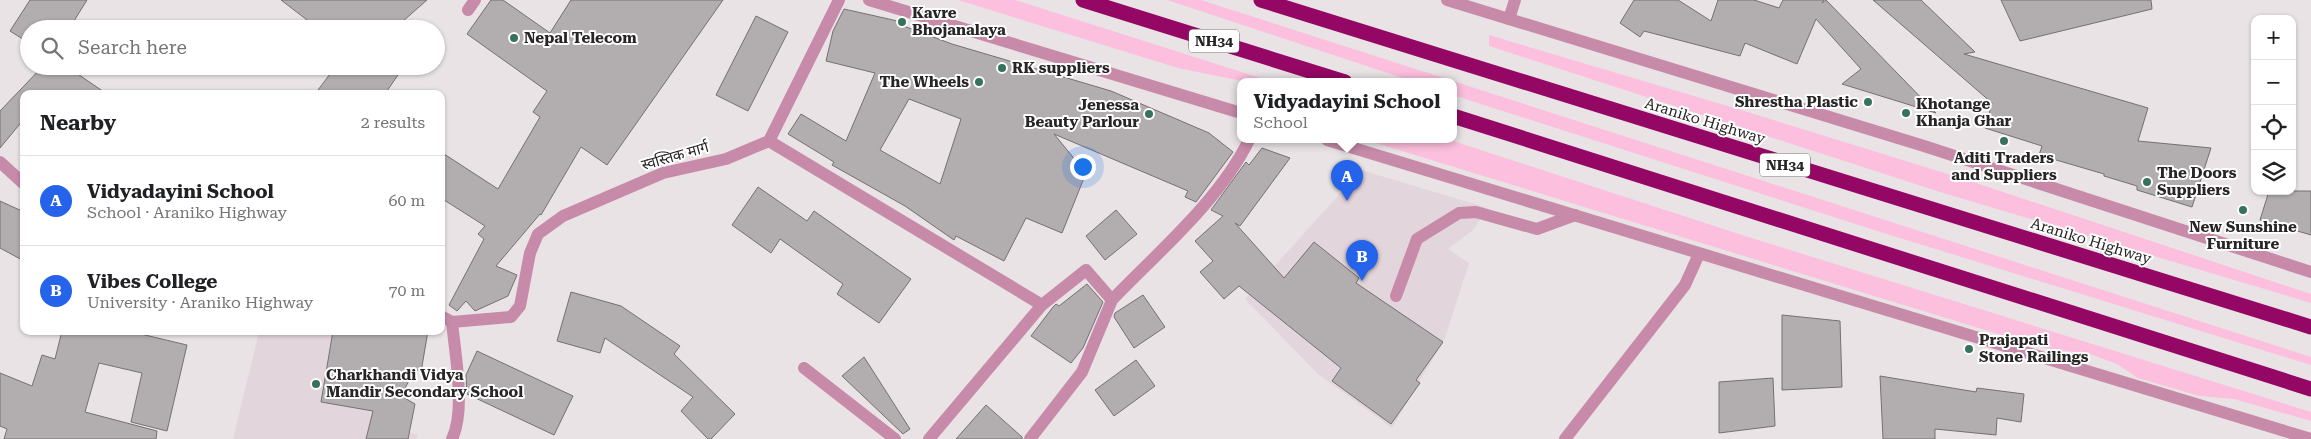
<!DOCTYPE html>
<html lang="en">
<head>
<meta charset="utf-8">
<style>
  body { margin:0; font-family:"Roboto Serif","Noto Sans Devanagari",serif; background:#f6f6f6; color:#202124 }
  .controls { position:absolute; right:15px; top:15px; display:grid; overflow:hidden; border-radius:10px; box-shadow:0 1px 4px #0004 }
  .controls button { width:45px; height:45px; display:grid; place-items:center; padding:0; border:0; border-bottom:1px solid #e0e0e0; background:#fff; color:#202124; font:25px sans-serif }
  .you { position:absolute; left:1082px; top:166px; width:18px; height:18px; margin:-12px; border:4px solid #fff; border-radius:50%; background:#1a73e8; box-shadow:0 0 0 8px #1a73e833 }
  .badge { display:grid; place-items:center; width:32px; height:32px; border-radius:50%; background:#2563eb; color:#fff; font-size:16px; font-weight:700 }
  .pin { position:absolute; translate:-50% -41px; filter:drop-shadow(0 1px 2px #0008) }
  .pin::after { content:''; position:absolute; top:26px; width:18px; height:15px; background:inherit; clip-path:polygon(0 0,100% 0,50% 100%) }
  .popup { position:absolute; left:1237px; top:78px; width:220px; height:65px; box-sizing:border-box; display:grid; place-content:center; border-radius:10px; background:#fff; filter:drop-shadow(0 1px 4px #0005); font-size:16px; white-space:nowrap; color:#757577 }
  .popup b { font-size:19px; color:#202124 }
  .popup::after { content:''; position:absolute; left:50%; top:100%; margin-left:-10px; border:10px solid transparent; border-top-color:#fff }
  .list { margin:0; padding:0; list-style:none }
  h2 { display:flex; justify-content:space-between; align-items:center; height:65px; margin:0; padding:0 20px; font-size:21px }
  h2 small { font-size:16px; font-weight:400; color:#757577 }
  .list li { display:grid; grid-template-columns:32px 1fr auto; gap:15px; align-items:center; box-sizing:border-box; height:90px; padding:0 20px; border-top:1px solid #e0e0e0 }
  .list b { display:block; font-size:19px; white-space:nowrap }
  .list p { margin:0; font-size:16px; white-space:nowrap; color:#757577 }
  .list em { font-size:16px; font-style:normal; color:#757577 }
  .icon { flex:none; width:28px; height:28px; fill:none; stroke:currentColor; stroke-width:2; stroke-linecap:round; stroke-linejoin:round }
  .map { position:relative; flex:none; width:2311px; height:439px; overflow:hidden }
  .search { position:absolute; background:#fff; box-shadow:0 1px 4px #0004; left:20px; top:20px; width:425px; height:55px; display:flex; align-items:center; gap:12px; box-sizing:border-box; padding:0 18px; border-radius:28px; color:#757577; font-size:19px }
  .panel { position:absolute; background:#fff; box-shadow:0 1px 4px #0004; left:20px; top:90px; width:425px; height:245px; border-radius:10px }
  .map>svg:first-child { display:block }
  .built { fill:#e3d5dc }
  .green { fill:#fcbfdd }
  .building { fill:#b2adaf; stroke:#757073; fill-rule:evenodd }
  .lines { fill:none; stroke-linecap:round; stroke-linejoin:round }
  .lane { stroke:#c78ba9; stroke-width:12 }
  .street { stroke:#c78ba9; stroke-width:12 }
  .highway { stroke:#940765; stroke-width:15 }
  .poi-dot { fill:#36725c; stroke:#fff; stroke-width:2 }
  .labels { text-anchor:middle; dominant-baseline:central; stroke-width:4; stroke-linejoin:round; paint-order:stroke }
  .shield { fill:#fff; stroke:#686667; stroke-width:1 }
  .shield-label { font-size:14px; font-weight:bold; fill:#272526 }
  .poi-label { font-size:15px; font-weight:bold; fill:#272526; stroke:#fff; text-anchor:start }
  .street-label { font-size:15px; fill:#272526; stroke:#fff }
</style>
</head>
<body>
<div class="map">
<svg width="2311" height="439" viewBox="0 0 2311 439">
  <rect width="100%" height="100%" fill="#e9e3e5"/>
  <path class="built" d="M 1361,170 L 1488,208 L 1473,230 L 1448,249 L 1469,263 L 1445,338 L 1392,428 L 1318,374 L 1245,299 Z
    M 268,331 L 383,331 L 389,366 L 371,421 L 418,435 L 416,439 L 233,439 L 259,332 Z"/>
  <path class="green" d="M 958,0 L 1015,0 L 1273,82 L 1247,82 L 1178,68 Z
    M 1167,0 L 1201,0 L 2311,357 L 2311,365 L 1874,230 L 1453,95 L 1453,82 L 1415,82 Z
    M 1489,35 L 1741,110 L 1967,180 L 2311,294 L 2311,303 L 1940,192 L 1489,46 Z
    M 1366,140 L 1450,140 L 1745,236 L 2311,412 L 2311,421 L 2234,399 L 2200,396 L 2138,378 L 2117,364 L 2090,354 L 2044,348 Z"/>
  <path class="building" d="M 30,0 L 87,0 L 69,29 L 29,29 L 29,43 L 10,31 Z
    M 281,0 L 427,0 L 394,29 L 307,29 L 311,23 Z
    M 491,0 L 503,0 L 550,33 L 571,0 L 723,0 L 607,165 L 581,147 L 541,215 L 540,214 L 496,266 L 517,275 L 508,296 L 475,311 L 466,301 L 457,311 L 449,305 L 484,239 L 478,234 L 485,226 L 441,198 L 441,152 L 498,189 L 540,117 L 533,112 L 547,91 L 467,34 Z
    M 1634,0 L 1678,0 L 1711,21 L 1718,0 L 1754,0 L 1779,8 L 1783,0 L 1824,0 L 1822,3 L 1826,0 L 1936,113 L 1842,84 L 1861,69 L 1816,19 L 1797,64 L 1745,43 L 1740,56 L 1644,31 L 1640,37 L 1620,23 Z
    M 1873,0 L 1921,0 L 1975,52 L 1964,54 L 2148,108 L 2138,141 L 2211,148 L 2192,207 L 2137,190 L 2137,186 L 2104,176 L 2104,174 L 2039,155 L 2042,146 L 1985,128 L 1992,103 Z
    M 2001,0 L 2151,0 L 2152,9 L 2020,41 Z
    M 844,9 L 902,22 L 901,25 L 952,44 L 1111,91 L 1209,133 L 1233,152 L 1196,202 L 1185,197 L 1188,191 L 1054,134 L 1086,173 L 1062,233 L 1026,218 L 1004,261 L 956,236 L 954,240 L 905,206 L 832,165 L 834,162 L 788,134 L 801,114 L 846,141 L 875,73 L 826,61 L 833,31 ZM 909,99 L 961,119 L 940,184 L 880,150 Z
    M 756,16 L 788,32 L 748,111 L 716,95 Z
    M 43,66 L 66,66 L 107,94 L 24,94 L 24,119 L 0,148 L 0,111 Z
    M 336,66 L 404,66 L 385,94 L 315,94 Z
    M 1262,148 L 1290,158 L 1240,226 L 1235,223 L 1284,278 L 1314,242 L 1359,278 L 1356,283 L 1443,342 L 1416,380 L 1420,383 L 1391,424 L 1332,381 L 1341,368 L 1239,286 L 1224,299 L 1200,272 L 1213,261 L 1195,241 L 1223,216 L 1211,210 L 1246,162 L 1249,165 Z
    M 758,187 L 807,221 L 814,211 L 911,279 L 879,323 L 837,294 L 843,284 L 780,239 L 771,253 L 732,225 Z
    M 2269,191 L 2311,191 L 2311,235 L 2260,220 Z
    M 0,201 L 24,212 L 24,261 L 0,248 Z
    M 1116,210 L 1137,234 L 1105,260 L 1086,236 Z
    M 1087,284 L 1103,302 L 1083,348 L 1071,363 L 1031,336 L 1053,307 L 1056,304 L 1059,306 Z
    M 571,292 L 621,306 L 680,346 L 674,354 L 735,414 L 711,439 L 708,439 L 681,411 L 693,397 L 605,338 L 600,353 L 557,341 Z
    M 1143,295 L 1165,327 L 1134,348 L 1114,317 L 1115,313 Z
    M 1782,315 L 1840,321 L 1842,387 L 1782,390 Z
    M 62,331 L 128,331 L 187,345 L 167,431 L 131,422 L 142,373 L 99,363 L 85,412 L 157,431 L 156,439 L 4,439 L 7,429 L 0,426 L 0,373 L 32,386 L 42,355 L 55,359 Z
    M 333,331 L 428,331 L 421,372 L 415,369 L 401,396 L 415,404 L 408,439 L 366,439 L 373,411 L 321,402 Z
    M 477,351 L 573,396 L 554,435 L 467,394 L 466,375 Z
    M 864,357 L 910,429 L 903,434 L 842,376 Z
    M 1136,360 L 1155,386 L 1114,416 L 1095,390 Z
    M 1880,376 L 1976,392 L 1977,388 L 2024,394 L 2021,422 L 1997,418 L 1996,435 L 1935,429 L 1935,439 L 1883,439 Z
    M 1773,378 L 1775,426 L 1719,433 L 1719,382 Z
    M 986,405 L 1022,437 L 1022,439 L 956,439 Z"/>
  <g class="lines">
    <path class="lane" d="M 468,10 L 475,0
      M 1509,19 L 1515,0
      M 1396,296 L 1417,239 L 1459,213 L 1476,212 L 1537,229 L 1575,215
      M 804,368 L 895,439"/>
    <path class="street" d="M 869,0 L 1241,113
      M 1447,0 L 1924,146 L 2311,272
      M 1327,140 L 2311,439
      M 769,141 L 1042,305
      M 769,141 L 839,0
      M 0,162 L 24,184
      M 441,316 L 452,322 L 511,317 L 520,306 L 530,253 L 538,234 L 563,216 L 663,173 L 726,159 L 769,141
      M 452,439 C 466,410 455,354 452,322
      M 929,439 L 1042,305 L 1086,270 L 1112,300 C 1159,251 1219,201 1249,140
      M 1030,439 L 1082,372 L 1112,300
      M 1565,439 L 1685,285 L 1699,254"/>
    <path class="highway" d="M 1083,0 L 1345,82
      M 1261,0 L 2311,327
      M 1453,116 L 2311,389"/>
  </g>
  <g class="poi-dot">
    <circle cx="902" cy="22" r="5"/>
    <circle cx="514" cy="38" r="5"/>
    <circle cx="1002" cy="68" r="5"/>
    <circle cx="979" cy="82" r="5"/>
    <circle cx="1868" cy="102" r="5"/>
    <circle cx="1906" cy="113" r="5"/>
    <circle cx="1149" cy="114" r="5"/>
    <circle cx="2004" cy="141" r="5"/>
    <circle cx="2147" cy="182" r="5"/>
    <circle cx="2243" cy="210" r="5"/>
    <circle cx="1969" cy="349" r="5"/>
    <circle cx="316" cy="384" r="5"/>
  </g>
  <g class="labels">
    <g class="shield">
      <rect x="1189" y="29.5" width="50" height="23" rx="4"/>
      <rect x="1760" y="153.5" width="50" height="23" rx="4"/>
    </g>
    <g class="shield-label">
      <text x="1214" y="41">NH34</text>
      <text x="1785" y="165">NH34</text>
    </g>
    <g class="poi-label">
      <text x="912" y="13">Kavre<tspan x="912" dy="17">Bhojanalaya</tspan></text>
      <text x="524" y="38">Nepal Telecom</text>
      <text x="1012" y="68">RK suppliers</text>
      <text x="969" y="82" text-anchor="end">The Wheels</text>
      <text x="1858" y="102" text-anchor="end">Shrestha Plastic</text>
      <text x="1916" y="104">Khotange<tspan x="1916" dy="17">Khanja Ghar</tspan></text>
      <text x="1139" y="105" text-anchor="end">Jenessa<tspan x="1139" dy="17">Beauty Parlour</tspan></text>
      <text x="2004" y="158" text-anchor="middle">Aditi Traders<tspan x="2004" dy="17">and Suppliers</tspan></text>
      <text x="2157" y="173">The Doors<tspan x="2157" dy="17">Suppliers</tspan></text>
      <text x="2243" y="227" text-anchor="middle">New Sunshine<tspan x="2243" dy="17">Furniture</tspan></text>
      <text x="1979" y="340">Prajapati<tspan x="1979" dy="17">Stone Railings</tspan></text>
      <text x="326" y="375">Charkhandi Vidya<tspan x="326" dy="17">Mandir Secondary School</tspan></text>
    </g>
    <g class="street-label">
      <text transform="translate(1705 121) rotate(17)">Araniko Highway</text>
      <text transform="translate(675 156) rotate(-16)">स्वस्तिक मार्ग</text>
      <text transform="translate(2091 241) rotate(17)">Araniko Highway</text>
    </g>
  </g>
</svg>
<div class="controls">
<button>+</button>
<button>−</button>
<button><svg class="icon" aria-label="locate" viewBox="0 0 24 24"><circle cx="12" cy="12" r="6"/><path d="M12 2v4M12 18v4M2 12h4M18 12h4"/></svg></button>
<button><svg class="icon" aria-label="layers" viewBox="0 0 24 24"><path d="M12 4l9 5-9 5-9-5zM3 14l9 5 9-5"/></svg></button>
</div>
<div class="you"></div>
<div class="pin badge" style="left:1347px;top:201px">A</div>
<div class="popup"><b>Vidyadayini School</b>School</div>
<div class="pin badge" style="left:1362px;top:281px">B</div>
<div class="search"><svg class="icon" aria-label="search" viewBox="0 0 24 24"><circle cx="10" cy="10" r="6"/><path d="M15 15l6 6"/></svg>Search here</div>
<section class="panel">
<h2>Nearby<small>2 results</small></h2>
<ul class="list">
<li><span class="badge">A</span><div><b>Vidyadayini School</b><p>School · Araniko Highway</p></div><em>60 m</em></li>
<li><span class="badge">B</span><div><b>Vibes College</b><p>University · Araniko Highway</p></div><em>70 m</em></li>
</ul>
</section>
</div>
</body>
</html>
